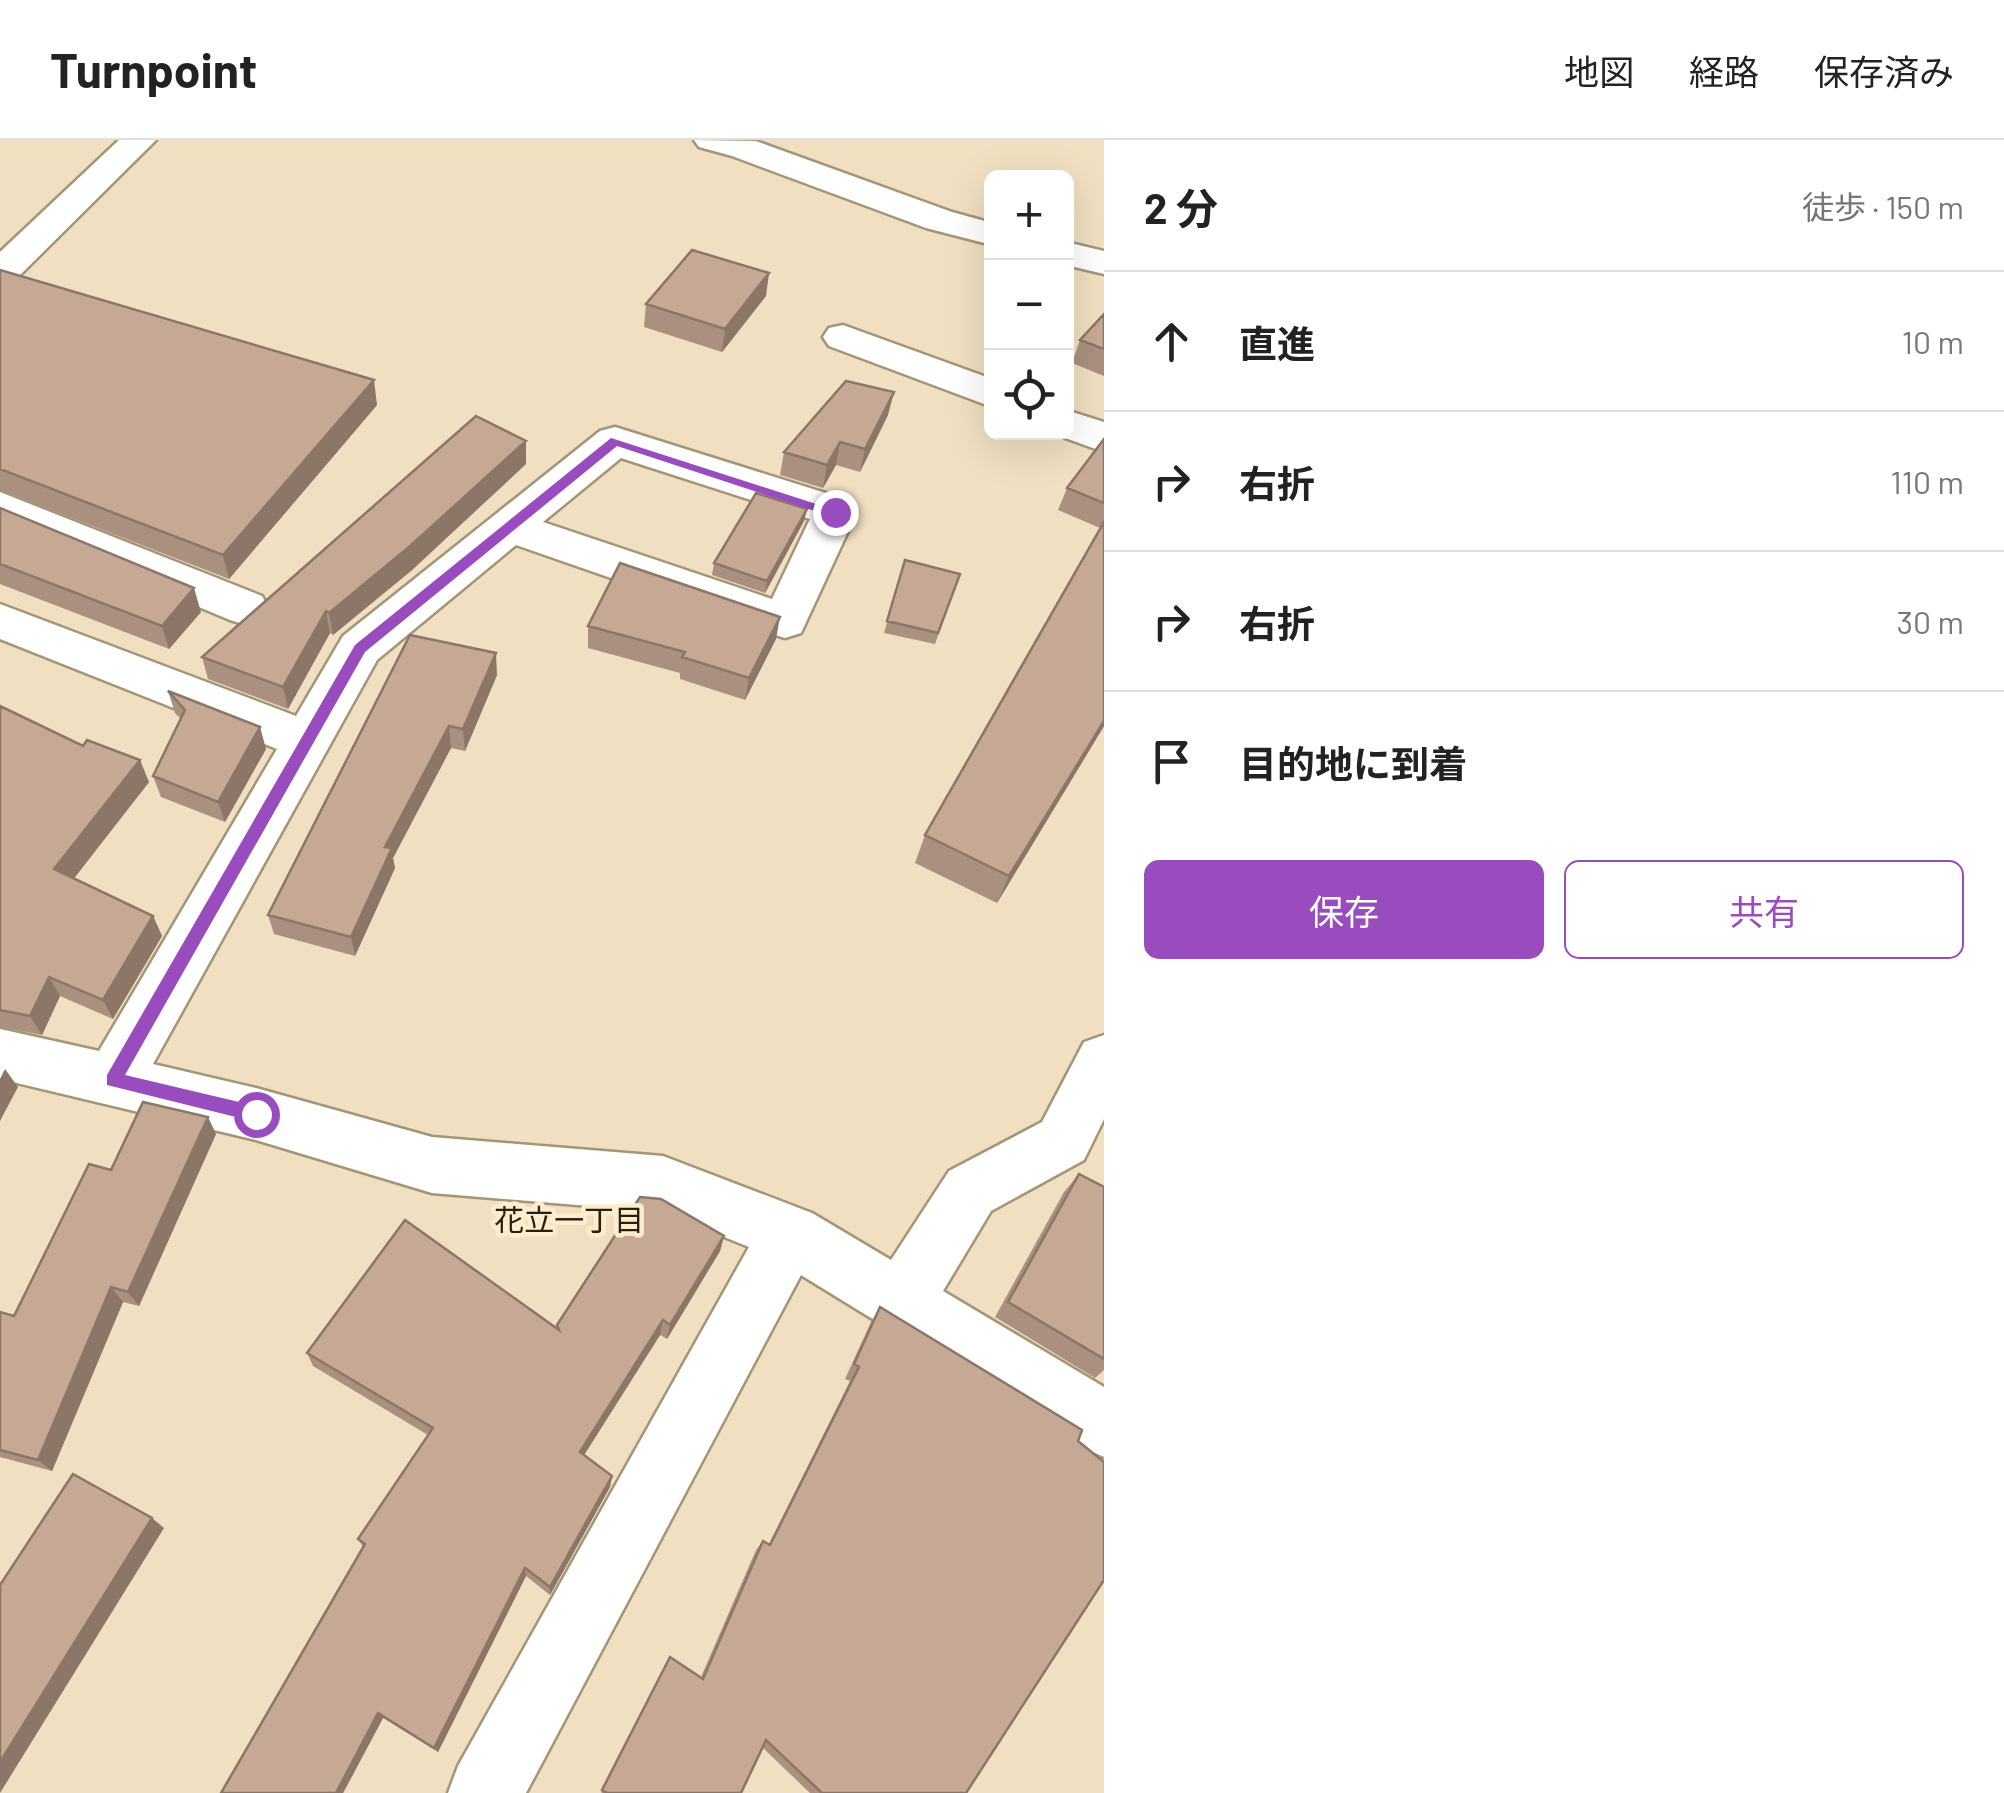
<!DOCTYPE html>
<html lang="ja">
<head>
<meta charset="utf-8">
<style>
  body { margin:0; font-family:Barlow,"Noto Sans JP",sans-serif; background:#f6f6f6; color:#222 }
  .controls { position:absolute; right:30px; top:30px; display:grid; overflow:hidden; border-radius:15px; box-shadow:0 10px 40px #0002 }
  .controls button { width:90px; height:90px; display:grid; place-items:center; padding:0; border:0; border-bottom:2px solid #e0e0e0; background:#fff; color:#222; font:50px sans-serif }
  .stop { position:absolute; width:30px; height:30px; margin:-22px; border:8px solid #994cbd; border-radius:50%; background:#fff }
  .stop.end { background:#994cbd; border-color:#fff; box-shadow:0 2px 10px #0008 }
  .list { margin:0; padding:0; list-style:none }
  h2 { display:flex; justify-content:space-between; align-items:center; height:130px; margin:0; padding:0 40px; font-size:42px }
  h2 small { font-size:32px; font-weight:400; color:#767676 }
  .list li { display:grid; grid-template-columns:65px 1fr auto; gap:30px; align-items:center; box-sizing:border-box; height:140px; padding:0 40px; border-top:2px solid #e0e0e0 }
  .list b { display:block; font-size:38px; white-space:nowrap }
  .list em { font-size:32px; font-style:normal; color:#767676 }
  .actions { display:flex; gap:20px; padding:30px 40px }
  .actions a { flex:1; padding:22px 0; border:2px solid #994cbd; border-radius:15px; text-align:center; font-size:35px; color:#994cbd }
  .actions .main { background:#994cbd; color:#fff }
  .icon { flex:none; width:55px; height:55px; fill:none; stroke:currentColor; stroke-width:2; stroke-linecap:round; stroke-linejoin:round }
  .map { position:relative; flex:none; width:1104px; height:1653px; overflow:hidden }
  header { display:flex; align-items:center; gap:60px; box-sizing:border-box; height:140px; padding:0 50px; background:#fff; border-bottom:2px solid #e0e0e0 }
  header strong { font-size:48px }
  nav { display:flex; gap:55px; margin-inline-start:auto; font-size:35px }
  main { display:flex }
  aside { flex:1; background:#fff }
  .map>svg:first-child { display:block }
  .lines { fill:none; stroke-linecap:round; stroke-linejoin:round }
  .street-casing { stroke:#a59577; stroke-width:5 }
  .street { fill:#fff; fill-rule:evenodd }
  .wall { fill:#aa917f }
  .shaded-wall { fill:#8b7668 }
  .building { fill:#c6a994; stroke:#8b7668; stroke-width:2.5 }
  .route { fill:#994cbd }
  .labels { text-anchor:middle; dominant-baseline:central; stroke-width:9; stroke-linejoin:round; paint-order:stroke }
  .neighbourhood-label { font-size:30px; fill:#272015; stroke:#feedcd }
</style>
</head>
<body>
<header>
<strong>Turnpoint</strong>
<nav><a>地図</a><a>経路</a><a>保存済み</a></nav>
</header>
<main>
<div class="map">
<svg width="1104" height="1653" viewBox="0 0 1104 1653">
  <rect width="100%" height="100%" fill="#f0dfc0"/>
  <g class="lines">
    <g class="street-casing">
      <path id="street" d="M 119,0 L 156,0 L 14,141 L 0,144 L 0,112 Z
        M 694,0 L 756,1 L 952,72 L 992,83 L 992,105 L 926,88 L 732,16 L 699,7 Z
        M 1066,102 L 1104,111 L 1104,134 L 1066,125 Z
        M 843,185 L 992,239 L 992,267 L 829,206 L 823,197 L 829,188 Z
        M 1066,270 L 1104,282 L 1104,312 L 1051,293 L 1066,292 Z
        M 615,287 L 851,361 L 857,372 L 801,493 L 785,498 L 769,493 L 516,405 L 377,520 L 153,924 L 256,948 L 432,997 L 663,1016 L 812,1073 L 891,1120 L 949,1031 L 1042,982 L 1084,902 L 1104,895 L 1104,979 L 1084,1020 L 991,1071 L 943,1151 L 1104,1247 L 1104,1317 L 1081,1307 L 801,1135 L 526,1653 L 448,1653 L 458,1626 L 749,1107 L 662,1072 L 432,1053 L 256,1000 L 0,939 L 0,889 L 99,911 L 277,609 L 0,499 L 0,464 L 296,576 L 343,496 L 600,291 ZM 621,318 L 810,379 L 772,459 L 543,382 Z
        M 0,352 L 262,456 L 269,468 L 262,480 L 246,485 L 230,480 L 0,384 Z"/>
    </g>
    <use href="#street" class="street"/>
  </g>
  <path class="wall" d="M 0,130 L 377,265 L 229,439 L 0,350 Z
    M 766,156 L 722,212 L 644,187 L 646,164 Z
    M 1104,174 L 1104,236 L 1072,223 L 1080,200 Z
    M 888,275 L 860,332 L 836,325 L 823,348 L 780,335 L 784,312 Z
    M 1104,299 L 1104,586 L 997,763 L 915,723 L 925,695 L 1100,388 L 1058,370 L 1067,348 Z
    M 526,324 L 412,430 L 333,495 L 330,493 L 288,569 L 208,539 L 202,517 Z
    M 0,368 L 201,472 L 169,509 L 0,444 Z
    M 807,369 L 804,381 L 765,453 L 712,435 L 714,423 Z
    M 905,420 L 960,434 L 935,504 L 884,493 Z
    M 588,486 L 776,499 L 745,560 L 680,539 L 680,533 L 588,508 Z
    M 497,535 L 465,611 L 451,608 L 393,718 L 395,728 L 355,816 L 274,794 L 268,775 Z
    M 168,551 L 266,609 L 225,682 L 161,657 L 153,636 L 181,579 L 175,573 Z
    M 0,566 L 149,642 L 74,738 L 153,776 L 162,796 L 113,879 L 60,856 L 42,895 L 0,887 Z
    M 216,994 L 139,1166 L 123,1162 L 52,1331 L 0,1317 L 0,1172 L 14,1176 L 111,1030 Z
    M 1079,1034 L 1104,1047 L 1104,1230 L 1095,1238 L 995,1177 L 1064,1052 Z
    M 724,1096 L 720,1111 L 667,1199 L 660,1195 L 584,1315 L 612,1336 L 610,1347 L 550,1455 L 526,1436 L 438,1612 L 383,1578 L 343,1653 L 363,1407 L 358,1399 L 428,1295 L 313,1226 L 307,1213 L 557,1188 L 557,1185 Z
    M 880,1167 L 1078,1301 L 966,1653 L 810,1653 L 762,1607 L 741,1653 L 602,1653 L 601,1652 L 670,1517 L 701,1537 L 756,1410 L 763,1401 L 769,1404 L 850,1241 L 845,1239 L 871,1182 Z"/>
  <path class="shaded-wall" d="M 769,133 L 766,156 L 722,212 L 725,189 Z
    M 374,240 L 377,265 L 229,439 L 223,415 Z
    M 894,252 L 888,275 L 860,332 L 865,309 Z
    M 526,301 L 526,324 L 412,430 L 333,495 L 329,473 Z
    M 840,302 L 836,325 L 823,348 L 827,325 Z
    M 807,369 L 804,381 L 765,453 L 767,441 Z
    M 194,448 L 201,472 L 169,509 L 162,486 Z
    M 326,471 L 330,493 L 288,569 L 283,547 Z
    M 780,477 L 776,499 L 745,560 L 749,538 Z
    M 496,513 L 497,535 L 465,611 L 463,589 Z
    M 1104,581 L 1104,586 L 997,763 L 1009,736 Z
    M 449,586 L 451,608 L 393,718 L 395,728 L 355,816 L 351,797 L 385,707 Z
    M 260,587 L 266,609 L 225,682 L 218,662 Z
    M 140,620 L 149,642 L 65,750 L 54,729 Z
    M 153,776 L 162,796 L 113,879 L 103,860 Z
    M 49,837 L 60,856 L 42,895 L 30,876 Z
    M 5,929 L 18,947 L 0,981 L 0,939 Z
    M 208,977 L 216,994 L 139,1166 L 128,1152 Z
    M 724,1096 L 720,1111 L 667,1199 L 670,1185 Z
    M 111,1147 L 123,1162 L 52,1331 L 38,1320 Z
    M 663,1180 L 660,1195 L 579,1323 L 580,1312 Z
    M 612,1336 L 610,1347 L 550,1455 L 550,1447 Z
    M 152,1378 L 164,1388 L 0,1653 L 0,1622 Z
    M 525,1428 L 526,1436 L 438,1612 L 434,1608 Z
    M 378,1573 L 383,1578 L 343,1653 L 336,1653 Z"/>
  <path class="building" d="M 692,110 L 769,133 L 725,189 L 646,164 Z
    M 0,130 L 374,240 L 223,415 L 0,329 Z
    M 1104,174 L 1104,209 L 1080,200 Z
    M 846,241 L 894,252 L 865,309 L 840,302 L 827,325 L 784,312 Z
    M 476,276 L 526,301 L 409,407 L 329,473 L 326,471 L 283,547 L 202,517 Z
    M 1104,299 L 1104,363 L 1067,348 Z
    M 756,353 L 807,369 L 767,441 L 714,423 Z
    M 0,368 L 194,448 L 162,486 L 0,424 Z
    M 1104,382 L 1104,581 L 1009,736 L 925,695 Z
    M 905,420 L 960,434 L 938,493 L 887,481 Z
    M 620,423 L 780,477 L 749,538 L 682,517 L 685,512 L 588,486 Z
    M 410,495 L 496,513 L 463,589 L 449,586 L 385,707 L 392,708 L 351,797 L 268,775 Z
    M 168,551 L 260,587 L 218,662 L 153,636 L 185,570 Z
    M 0,566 L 83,606 L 87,600 L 140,620 L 54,729 L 153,776 L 103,860 L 49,837 L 30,876 L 0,870 Z
    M 143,962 L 208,977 L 128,1152 L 111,1147 L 38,1320 L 0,1310 L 0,1172 L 14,1176 L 89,1024 L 111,1030 Z
    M 1079,1034 L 1104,1047 L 1104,1219 L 1008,1162 Z
    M 640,1057 L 661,1059 L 724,1096 L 670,1185 L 663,1180 L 580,1312 L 612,1336 L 550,1447 L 525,1428 L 434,1608 L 378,1573 L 336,1653 L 221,1653 L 365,1404 L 358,1399 L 433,1288 L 307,1213 L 405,1080 L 559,1190 L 557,1185 Z
    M 880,1167 L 1082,1290 L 1078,1301 L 1104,1322 L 1104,1440 L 966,1653 L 822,1653 L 766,1600 L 741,1653 L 607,1653 L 602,1650 L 670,1517 L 703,1539 L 763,1401 L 770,1405 L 859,1227 L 854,1224 Z
    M 73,1334 L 152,1378 L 0,1622 L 0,1445 Z"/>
  <path class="route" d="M 611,298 L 841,372 L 830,376 L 617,306 L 365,512 L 125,935 L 256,966 L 265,974 L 262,980 L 256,982 L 107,945 L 107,935 L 355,505 Z"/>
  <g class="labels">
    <g class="neighbourhood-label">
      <text x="569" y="1079">花立一丁目</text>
    </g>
  </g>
</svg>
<div class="controls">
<button>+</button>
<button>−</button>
<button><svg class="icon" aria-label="locate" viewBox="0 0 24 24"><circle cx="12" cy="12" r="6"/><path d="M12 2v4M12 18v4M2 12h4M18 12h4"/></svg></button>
</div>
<div class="stop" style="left:256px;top:974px"></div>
<div class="stop end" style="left:835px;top:372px"></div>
</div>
<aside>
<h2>2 分<small>徒歩 · 150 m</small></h2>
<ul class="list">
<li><svg class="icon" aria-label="ahead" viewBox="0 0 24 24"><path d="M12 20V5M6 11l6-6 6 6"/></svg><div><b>直進</b></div><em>10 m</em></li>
<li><svg class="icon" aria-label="right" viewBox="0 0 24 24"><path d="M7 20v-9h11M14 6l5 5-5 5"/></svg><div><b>右折</b></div><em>110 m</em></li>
<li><svg class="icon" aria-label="right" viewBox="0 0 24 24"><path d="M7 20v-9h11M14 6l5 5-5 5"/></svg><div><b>右折</b></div><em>30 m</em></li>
<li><svg class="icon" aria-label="arrive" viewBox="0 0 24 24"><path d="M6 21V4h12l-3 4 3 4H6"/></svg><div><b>目的地に到着</b></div></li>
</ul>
<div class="actions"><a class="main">保存</a><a>共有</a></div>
</aside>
</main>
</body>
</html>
